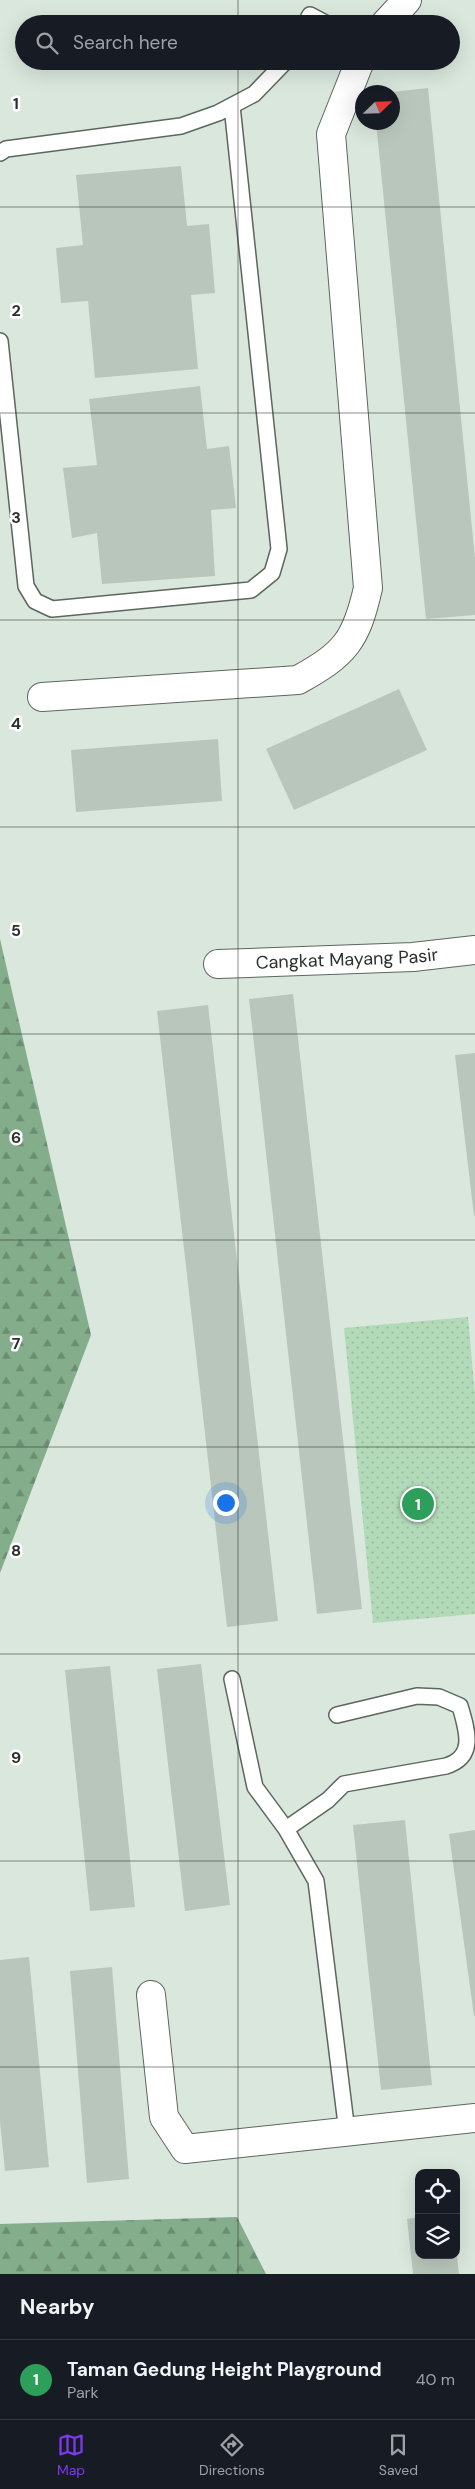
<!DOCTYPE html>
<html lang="en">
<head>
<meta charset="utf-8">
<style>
  body { margin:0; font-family:"DM Sans",sans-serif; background:#242831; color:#f1f3f6 }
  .controls { position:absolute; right:15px; bottom:15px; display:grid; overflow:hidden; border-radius:10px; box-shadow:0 5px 20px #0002 }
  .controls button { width:45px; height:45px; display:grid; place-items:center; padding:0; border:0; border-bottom:1px solid #363941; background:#171b24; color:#f1f3f6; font:25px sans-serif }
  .compass { position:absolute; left:355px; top:85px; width:45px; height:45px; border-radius:50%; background:#171b24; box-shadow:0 5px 20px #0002; rotate:67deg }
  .you { position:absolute; left:225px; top:1502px; width:18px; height:18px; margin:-12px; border:4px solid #fff; border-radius:50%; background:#1a73e8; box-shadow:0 0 0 8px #1a73e833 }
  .badge { display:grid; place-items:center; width:32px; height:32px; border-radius:50%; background:#7c3aed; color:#fff; font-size:16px; font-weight:700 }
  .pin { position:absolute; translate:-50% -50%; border:2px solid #fff; box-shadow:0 1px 5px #0006 }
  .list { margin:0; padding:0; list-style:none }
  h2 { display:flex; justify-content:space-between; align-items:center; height:65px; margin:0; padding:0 20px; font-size:21px }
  h2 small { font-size:16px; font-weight:400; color:#9ea1a6 }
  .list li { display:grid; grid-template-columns:32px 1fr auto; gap:15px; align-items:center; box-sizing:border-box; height:80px; padding:0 20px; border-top:1px solid #363941 }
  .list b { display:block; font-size:19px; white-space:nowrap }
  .list p { margin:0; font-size:16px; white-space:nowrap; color:#9ea1a6 }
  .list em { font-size:16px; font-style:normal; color:#9ea1a6 }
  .icon { flex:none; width:28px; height:28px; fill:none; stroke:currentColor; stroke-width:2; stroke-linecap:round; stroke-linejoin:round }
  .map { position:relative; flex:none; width:475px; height:2274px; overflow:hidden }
  .search { position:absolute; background:#171b24; box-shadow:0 5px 20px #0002; left:15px; right:15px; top:15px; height:55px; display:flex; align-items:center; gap:12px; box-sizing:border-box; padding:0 18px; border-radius:28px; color:#9ea1a6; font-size:19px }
  .sheet { height:145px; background:#171b24 }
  nav { display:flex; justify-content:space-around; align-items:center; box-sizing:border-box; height:70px; border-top:1px solid #363941; background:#171b24; font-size:14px; color:#9ea1a6 }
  nav a { display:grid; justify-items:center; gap:2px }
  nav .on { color:#7c3aed }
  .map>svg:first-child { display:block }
  .forest { fill:url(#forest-firs) }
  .park { fill:url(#park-dots) }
  .building { fill:#b9c6bb }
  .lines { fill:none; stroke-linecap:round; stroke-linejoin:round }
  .service-casing { stroke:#5c675e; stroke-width:18 }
  .minor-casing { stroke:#5c675e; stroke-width:30 }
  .service { stroke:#fff; stroke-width:15 }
  .minor { stroke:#fff; stroke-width:28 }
  .grid { fill:none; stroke:#2b302c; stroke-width:1; stroke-opacity:0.55 }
  .labels { text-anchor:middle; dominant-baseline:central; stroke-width:5; stroke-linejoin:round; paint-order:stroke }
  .street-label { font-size:18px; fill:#2b302c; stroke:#fff }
  .grid-label { font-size:16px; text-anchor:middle; font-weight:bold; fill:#2b302c; stroke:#fff; stroke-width:5; stroke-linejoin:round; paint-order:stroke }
</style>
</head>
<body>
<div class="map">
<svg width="475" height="2274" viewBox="0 0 475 2274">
  <defs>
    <pattern id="forest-firs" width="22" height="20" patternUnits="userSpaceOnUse" patternTransform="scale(1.25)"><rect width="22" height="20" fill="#83ad8b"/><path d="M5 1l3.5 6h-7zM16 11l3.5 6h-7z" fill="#6b8d72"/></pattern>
    <pattern id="park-dots" width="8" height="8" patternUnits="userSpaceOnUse" patternTransform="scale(1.25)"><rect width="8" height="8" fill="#b2dab9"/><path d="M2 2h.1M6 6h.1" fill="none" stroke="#99bb9f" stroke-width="1.8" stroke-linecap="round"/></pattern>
  </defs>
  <rect width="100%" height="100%" fill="#dae7dc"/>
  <path class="forest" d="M 0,939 L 91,1335 L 0,1573 Z
    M 237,2217 L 266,2274 L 0,2274 L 0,2224 Z"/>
  <path class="park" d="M 468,1317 L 475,1394 L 475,1614 L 373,1623 L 344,1328 Z"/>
  <path class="building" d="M 428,88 L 475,558 L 475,615 L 426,619 L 376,122 L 392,122 L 392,92 Z
    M 181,166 L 187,226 L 209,224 L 215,293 L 191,295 L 198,369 L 95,378 L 88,301 L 61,303 L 56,248 L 83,245 L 76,175 Z
    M 200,386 L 207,449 L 229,446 L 236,508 L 211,510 L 215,576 L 102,584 L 97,533 L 72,538 L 63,468 L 97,465 L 89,399 Z
    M 399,689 L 427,750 L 294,810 L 266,749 Z
    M 218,739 L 222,801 L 76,812 L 71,750 Z
    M 293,994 L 362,1609 L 317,1614 L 249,999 Z
    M 208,1005 L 278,1621 L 227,1627 L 157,1011 Z
    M 475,1053 L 475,1216 L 474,1216 L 455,1055 Z
    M 201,1664 L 230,1905 L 185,1911 L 157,1669 Z
    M 110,1666 L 135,1907 L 90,1911 L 65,1670 Z
    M 405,1820 L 432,2085 L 381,2090 L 353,1825 Z
    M 475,1830 L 475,2016 L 474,2016 L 449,1834 Z
    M 29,1957 L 49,2167 L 5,2171 L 0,2121 L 0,1960 Z
    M 112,1967 L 129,2179 L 87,2183 L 70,1971 Z
    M 419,2217 L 419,2255 L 457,2255 L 459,2274 L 413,2274 L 407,2219 Z"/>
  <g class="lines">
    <g class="service-casing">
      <path id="service" d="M 305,24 L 310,15 L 327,24
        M 0,153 L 6,149 L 181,126 L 218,113 L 254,94 L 286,61
        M 0,341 L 26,586 L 35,601 L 52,609 L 251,590 L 272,573 L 279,549 L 232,106
        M 232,1679 L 255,1787 L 286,1829 L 316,1881 L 347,2132
        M 286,1829 L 328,1800 L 344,1784 L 446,1766 C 475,1757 468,1733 460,1706 L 439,1697 L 417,1696 L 337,1715"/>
    </g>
    <g class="minor-casing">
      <g id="minor">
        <path d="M 385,24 L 407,0"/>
        <path d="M 42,697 L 298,680 C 345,654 356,641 368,588 L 331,134 L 360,61"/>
        <path id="s1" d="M 218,964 L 413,957 L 475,950"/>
        <path d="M 151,1995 L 164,2117 L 185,2149 L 475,2118"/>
      </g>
    </g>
    <use href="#service" class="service"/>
    <use href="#minor" class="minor"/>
  </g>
  <path class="grid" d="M 238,0 L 238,24M 238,61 L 238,2274M 0,207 L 475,207M 0,413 L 475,413M 0,620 L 475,620M 0,827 L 475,827M 0,1034 L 475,1034M 0,1240 L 475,1240M 0,1447 L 475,1447M 0,1654 L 475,1654M 0,1861 L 475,1861M 0,2067 L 475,2067"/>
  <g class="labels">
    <g class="street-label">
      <text stroke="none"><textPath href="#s1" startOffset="129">Cangkat Mayang Pasir</textPath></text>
    </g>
  </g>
  <g class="grid-label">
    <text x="16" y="109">1</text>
    <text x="16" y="316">2</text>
    <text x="16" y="523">3</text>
    <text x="16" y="729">4</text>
    <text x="16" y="936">5</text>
    <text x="16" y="1143">6</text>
    <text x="16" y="1349">7</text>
    <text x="16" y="1556">8</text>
    <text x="16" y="1763">9</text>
  </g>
</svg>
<div class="controls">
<button><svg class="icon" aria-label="locate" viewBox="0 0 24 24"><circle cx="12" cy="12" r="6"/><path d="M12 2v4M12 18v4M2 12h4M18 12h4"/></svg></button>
<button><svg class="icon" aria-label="layers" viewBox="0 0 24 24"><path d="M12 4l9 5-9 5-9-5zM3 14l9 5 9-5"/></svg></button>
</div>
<svg class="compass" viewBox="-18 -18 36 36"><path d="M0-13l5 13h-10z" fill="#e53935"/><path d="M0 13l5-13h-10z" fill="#9ea1a6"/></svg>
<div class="you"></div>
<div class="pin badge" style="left:418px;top:1504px;background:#2e9e5b">1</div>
<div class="search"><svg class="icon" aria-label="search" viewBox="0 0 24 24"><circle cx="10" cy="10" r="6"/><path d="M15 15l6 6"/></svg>Search here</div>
</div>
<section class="sheet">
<h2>Nearby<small></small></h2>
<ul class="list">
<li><span class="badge" style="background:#2e9e5b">1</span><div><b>Taman Gedung Height Playground</b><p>Park</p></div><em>40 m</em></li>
</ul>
</section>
<nav>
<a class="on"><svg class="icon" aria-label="map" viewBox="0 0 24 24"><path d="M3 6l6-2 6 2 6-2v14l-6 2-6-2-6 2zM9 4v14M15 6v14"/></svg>Map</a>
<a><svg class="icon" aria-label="directions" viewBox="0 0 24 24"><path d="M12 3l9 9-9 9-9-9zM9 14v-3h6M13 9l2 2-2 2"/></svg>Directions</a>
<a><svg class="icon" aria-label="saved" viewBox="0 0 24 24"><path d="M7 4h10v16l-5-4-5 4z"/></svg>Saved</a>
</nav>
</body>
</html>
